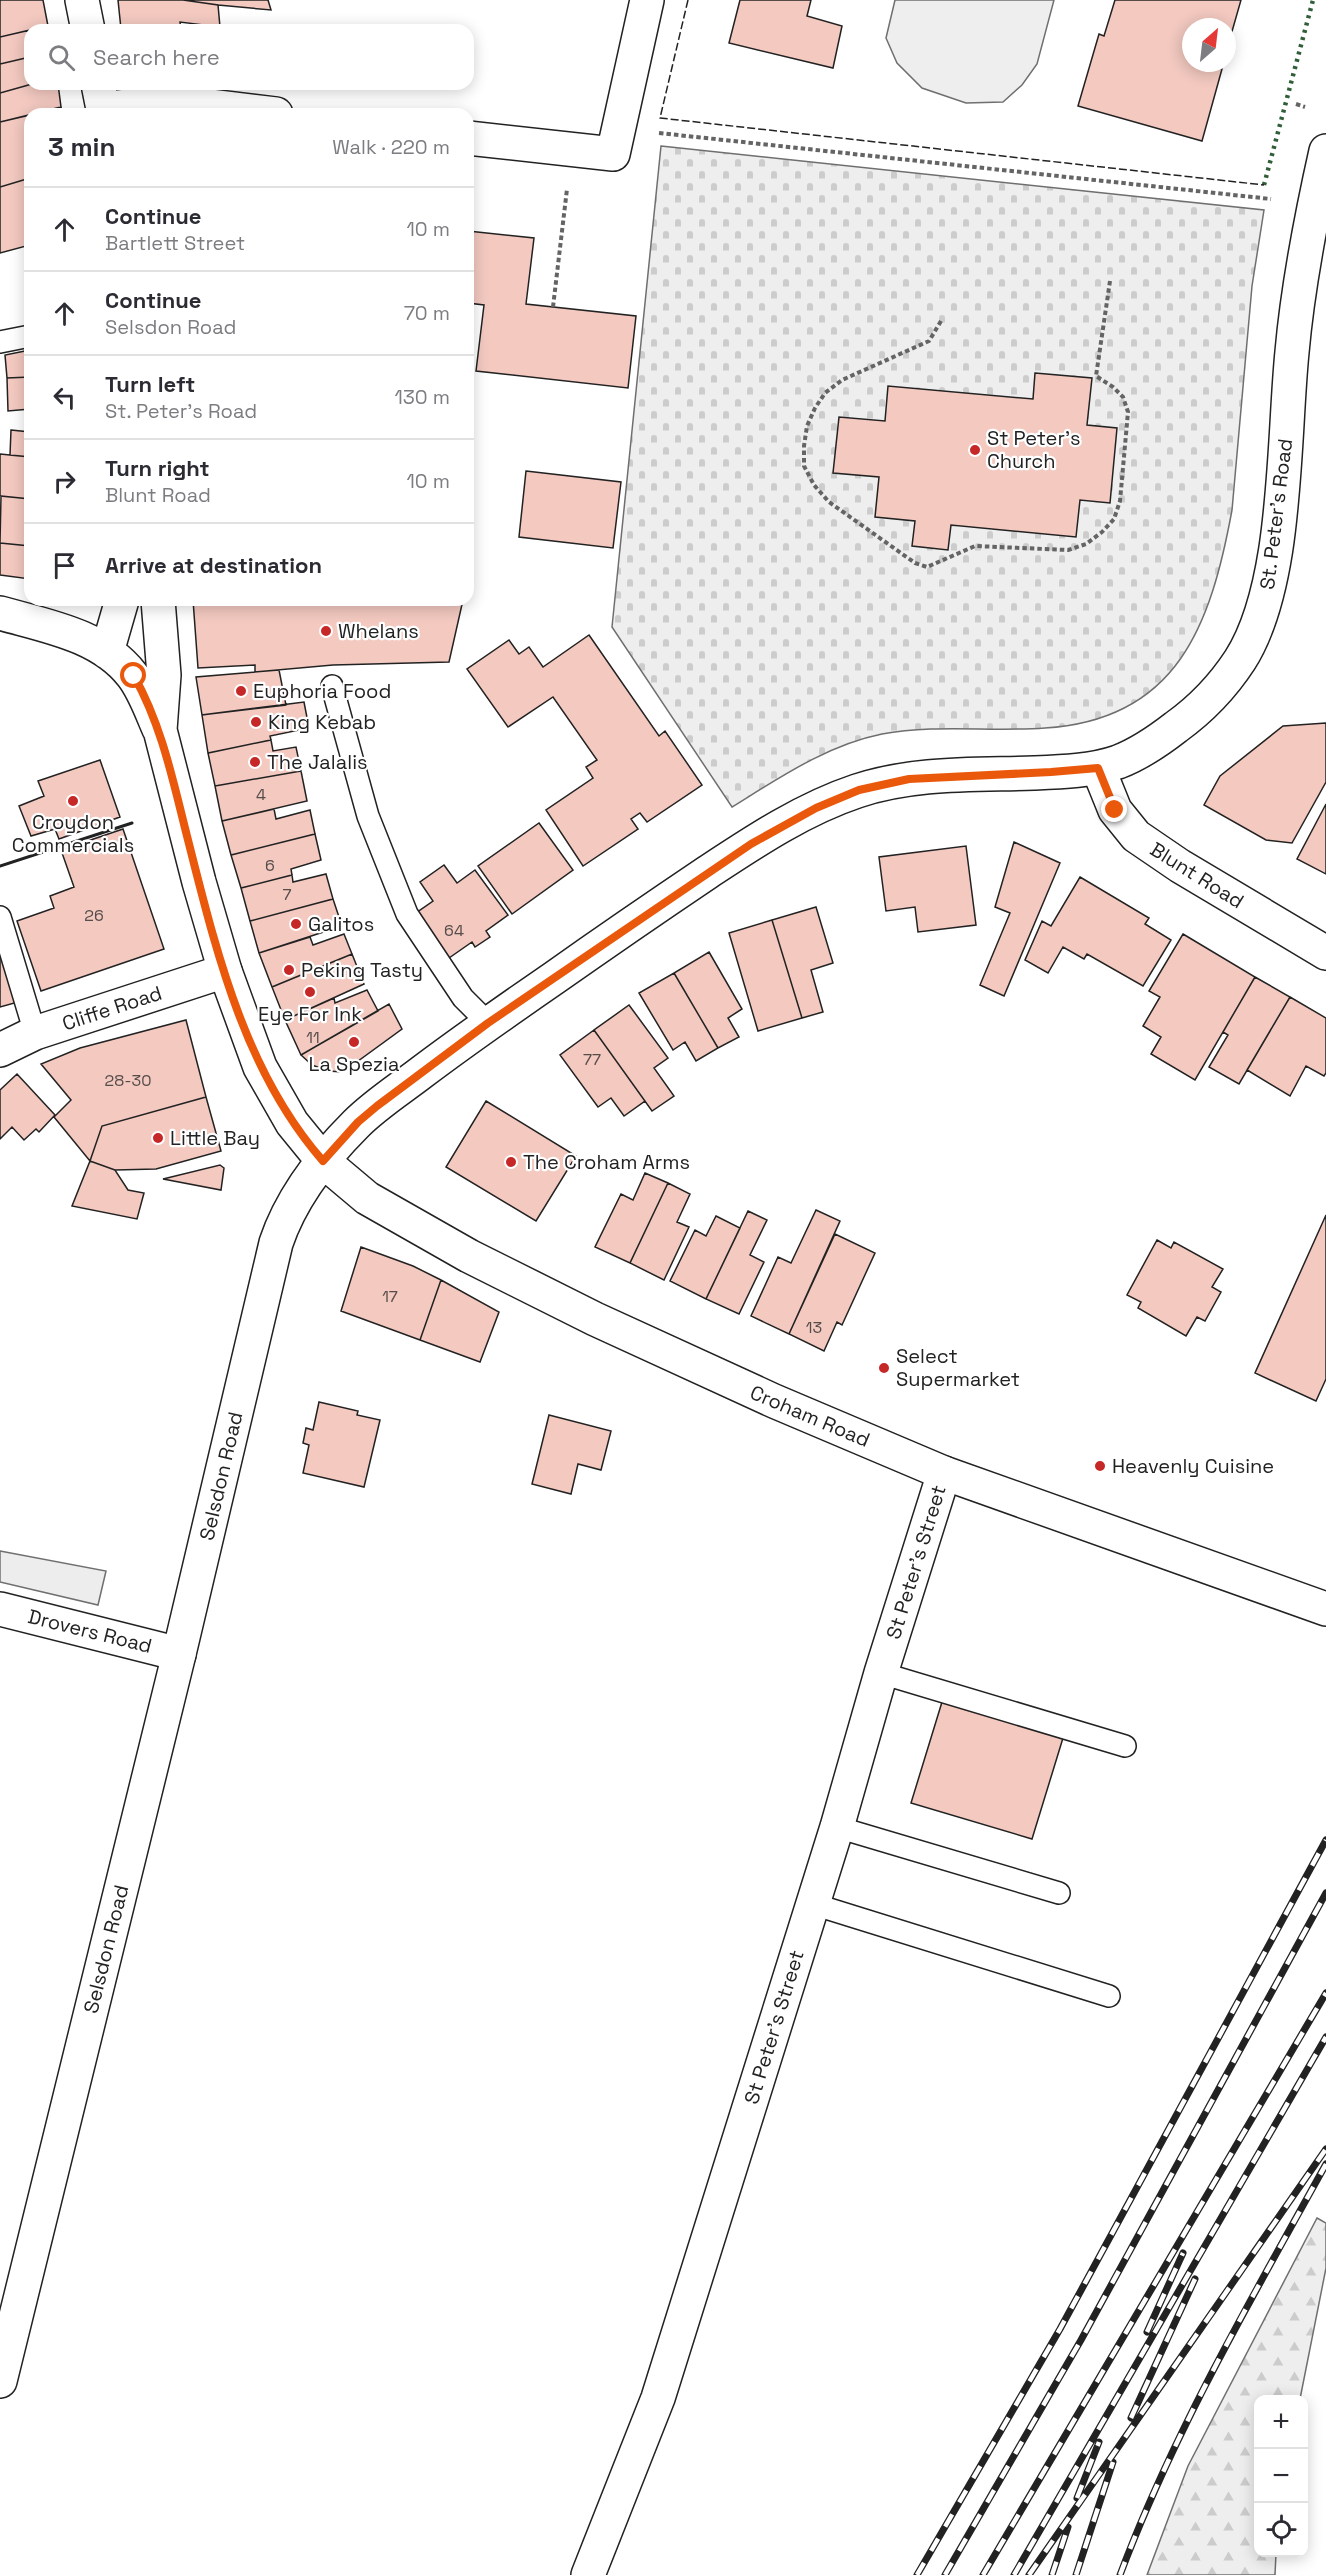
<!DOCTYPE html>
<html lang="en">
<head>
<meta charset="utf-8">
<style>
  body { margin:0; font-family:"Space Grotesk",sans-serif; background:#f7f7f7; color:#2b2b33 }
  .controls { position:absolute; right:18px; bottom:18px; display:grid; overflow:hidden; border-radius:12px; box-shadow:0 3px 15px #0003 }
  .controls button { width:54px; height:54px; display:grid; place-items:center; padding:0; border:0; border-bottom:2px solid #e1e1e2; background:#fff; color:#2b2b33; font:30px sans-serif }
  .compass { position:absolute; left:1182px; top:18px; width:54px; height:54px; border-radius:50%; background:#fff; box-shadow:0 3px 15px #0003; rotate:28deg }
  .stop { position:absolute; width:18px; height:18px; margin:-14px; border:4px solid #ea580c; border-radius:50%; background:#fff }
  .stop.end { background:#ea580c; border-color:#fff; box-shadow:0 2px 6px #0008 }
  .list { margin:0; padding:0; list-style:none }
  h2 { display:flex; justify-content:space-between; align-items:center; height:78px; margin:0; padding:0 24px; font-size:26px }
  h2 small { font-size:20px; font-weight:400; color:#7c7c81 }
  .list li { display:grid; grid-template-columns:39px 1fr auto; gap:18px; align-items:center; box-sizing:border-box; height:84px; padding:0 24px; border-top:2px solid #e1e1e2 }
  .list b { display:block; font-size:22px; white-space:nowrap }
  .list p { margin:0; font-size:20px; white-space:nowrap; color:#7c7c81 }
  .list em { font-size:20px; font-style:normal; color:#7c7c81 }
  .icon { flex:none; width:33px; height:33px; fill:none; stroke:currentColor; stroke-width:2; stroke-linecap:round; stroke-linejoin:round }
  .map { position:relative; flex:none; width:1326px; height:2575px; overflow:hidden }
  .search { position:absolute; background:#fff; box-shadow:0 3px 15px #0003; left:24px; top:24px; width:450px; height:66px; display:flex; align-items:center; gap:15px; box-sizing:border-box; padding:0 21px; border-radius:18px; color:#7c7c81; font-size:22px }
  .panel { position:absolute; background:#fff; box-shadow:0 3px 15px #0003; left:24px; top:108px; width:450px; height:498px; border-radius:18px }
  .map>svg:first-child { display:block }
  .green { fill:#eee; stroke:#6f6f6f; stroke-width:1.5 }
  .forest { fill:url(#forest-firs); stroke:#6f6f6f; stroke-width:1.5 }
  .cemetery { fill:url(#cemetery-stones); stroke:#6f6f6f; stroke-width:1.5 }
  .parking { fill:#ededed; stroke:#6f6f6f; stroke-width:1.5 }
  .building { fill:#f3c9c0; stroke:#222; stroke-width:1.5 }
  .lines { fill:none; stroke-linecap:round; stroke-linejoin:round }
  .service-casing { stroke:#222; stroke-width:24 }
  .minor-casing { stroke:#222; stroke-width:36 }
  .secondary-casing { stroke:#222; stroke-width:36 }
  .path { stroke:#646464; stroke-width:4; stroke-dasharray:4.5 3; stroke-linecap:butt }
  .service { stroke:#fff; stroke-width:21 }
  .minor { stroke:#fff; stroke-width:33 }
  .secondary { stroke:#fff; stroke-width:33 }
  .rail-casing { stroke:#222; stroke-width:7 }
  .rail { stroke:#fff; stroke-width:4.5; stroke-dasharray:14; stroke-linecap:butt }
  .hedge { stroke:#2f5e38; stroke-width:4.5; stroke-dasharray:3 4.5; stroke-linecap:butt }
  .fence { stroke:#222; stroke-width:1.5; stroke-dasharray:8 3; stroke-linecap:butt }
  .wall { stroke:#222; stroke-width:3 }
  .route { stroke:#ea580c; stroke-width:8 }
  .poi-dot { fill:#c62828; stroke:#fff; stroke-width:2 }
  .labels { text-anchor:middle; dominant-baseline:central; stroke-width:4.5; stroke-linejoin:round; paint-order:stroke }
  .number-label { font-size:16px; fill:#564c4a }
  .poi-label { font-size:20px; fill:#222; stroke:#fff; text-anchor:start }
  .street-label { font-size:20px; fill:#222; stroke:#fff }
</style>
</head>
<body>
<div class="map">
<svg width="1326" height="2575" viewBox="0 0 1326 2575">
  <defs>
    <pattern id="forest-firs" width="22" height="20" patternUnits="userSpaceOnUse" patternTransform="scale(1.5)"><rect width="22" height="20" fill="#eee"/><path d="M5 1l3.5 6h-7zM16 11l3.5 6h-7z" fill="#ccc"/></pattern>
    <pattern id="cemetery-stones" width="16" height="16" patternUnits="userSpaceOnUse" patternTransform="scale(1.5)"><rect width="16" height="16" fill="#eee"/><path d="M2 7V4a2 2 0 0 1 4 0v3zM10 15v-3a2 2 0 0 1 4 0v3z" fill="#ccc"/></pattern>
  </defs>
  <rect width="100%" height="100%" fill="#fff"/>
  <path class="green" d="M 895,0 L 1054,0 L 1037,64 L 1022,85 L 1003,102 L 966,103 L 922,88 L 897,63 L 886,38 Z"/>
  <path class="forest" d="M 1317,2218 L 1326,2223 L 1326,2268 L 1300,2399 L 1258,2400 L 1258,2552 L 1276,2553 L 1275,2575 L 1147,2575 L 1188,2466 Z"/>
  <path class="cemetery" d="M 661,146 L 1264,210 L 1252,286 L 1232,510 C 1211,624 1178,720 1045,728 C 991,732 935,724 882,734 C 827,745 779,778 732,807 L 612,627 Z"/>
  <path class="parking" d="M 0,1551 L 106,1571 L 98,1605 L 0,1582 Z"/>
  <path class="building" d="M 0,0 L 43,0 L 48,26 L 0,37 Z
    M 118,0 L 183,0 L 218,5 L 220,27 L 180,22 L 181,30 L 121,29 Z
    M 183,0 L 268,0 L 271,10 L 218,5 Z
    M 740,0 L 811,0 L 807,16 L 842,26 L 833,68 L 729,43 Z
    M 1115,0 L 1241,0 L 1231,35 L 1227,33 L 1227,27 L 1191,27 L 1191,63 L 1213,63 L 1212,66 L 1222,69 L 1202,141 L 1078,106 L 1099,34 L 1104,36 Z
    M 30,30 L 30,57 L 0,64 L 0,37 Z
    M 30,57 L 30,84 L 32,84 L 0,93 L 0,64 Z
    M 32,84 L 58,84 L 61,107 L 0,122 L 0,93 Z
    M 61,107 L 63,114 L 33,114 Z
    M 30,115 L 30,178 L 0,187 L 0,122 Z
    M 30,178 L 30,245 L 0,253 L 0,187 Z
    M 468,231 L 534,238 L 526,304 L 636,316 L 628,388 L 476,371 L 484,305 L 468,303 Z
    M 30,350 L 30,377 L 7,378 L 5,355 Z
    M 1035,373 L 1092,378 L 1087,425 L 1117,428 L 1110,503 L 1080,500 L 1076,537 L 951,525 L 948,550 L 912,546 L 915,521 L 875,517 L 879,477 L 833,473 L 839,417 L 885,421 L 888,386 L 1033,399 Z
    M 30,377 L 30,409 L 8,411 L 7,378 Z
    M 11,430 L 30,432 L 30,457 L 10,455 Z
    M 0,454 L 30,457 L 30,499 L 0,496 Z
    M 526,471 L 621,482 L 613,548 L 519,537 Z
    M 1,496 L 30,499 L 30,546 L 0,543 Z
    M 0,543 L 30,546 L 30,579 L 0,575 Z
    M 193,600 L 463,600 L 449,662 L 333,665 L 255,672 L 255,665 L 198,668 Z
    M 589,635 L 659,736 L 665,731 L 702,785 L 647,822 L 640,813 L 631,819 L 638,829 L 583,866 L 546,810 L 593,778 L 586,767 L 597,760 L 553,697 L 508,727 L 467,669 L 509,640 L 519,654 L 529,647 L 543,667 Z
    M 279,670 L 286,705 L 202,715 L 196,677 Z
    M 304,702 L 309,728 L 270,736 L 271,740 L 208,753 L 202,715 Z
    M 1326,723 L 1326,782 L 1292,843 L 1266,840 L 1204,805 L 1220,776 L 1283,726 Z
    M 271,740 L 273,751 L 296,747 L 301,771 L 215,786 L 208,753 Z
    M 100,760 L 120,817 L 59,839 L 55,829 L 31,836 L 19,806 L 44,796 L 38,781 Z
    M 301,771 L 307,801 L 222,821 L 215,786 Z
    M 1326,804 L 1326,874 L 1297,859 Z
    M 274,809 L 276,819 L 310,810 L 315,834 L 231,855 L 222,821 Z
    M 539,823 L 573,870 L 512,914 L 478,866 Z
    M 123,829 L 164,949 L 41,991 L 17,921 L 54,908 L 50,896 L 74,887 L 61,850 Z
    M 315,834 L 321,860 L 291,869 L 292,875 L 241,888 L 231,855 Z
    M 1014,842 L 1060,863 L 1004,996 L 980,985 L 1010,913 L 995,907 Z
    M 966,846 L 976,925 L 918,932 L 915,907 L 886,911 L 879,857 Z
    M 444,865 L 457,883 L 475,870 L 508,915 L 486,931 L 490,937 L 475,947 L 472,942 L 449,958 L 416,913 L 433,901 L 420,882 Z
    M 326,874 L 333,899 L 250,921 L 241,888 L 292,875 L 293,882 Z
    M 1080,877 L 1149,918 L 1145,924 L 1171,940 L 1143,986 L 1087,954 L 1084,959 L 1063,947 L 1048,973 L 1025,960 L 1042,921 L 1051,926 Z
    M 333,899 L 342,926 L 259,953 L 250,921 Z
    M 816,907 L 833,963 L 811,970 L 823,1012 L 802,1018 L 772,920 Z
    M 772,920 L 802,1018 L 758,1031 L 729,933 Z
    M 344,934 L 352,954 L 272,987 L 259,953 L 310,937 L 313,945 Z
    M 1183,934 L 1255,977 L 1195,1080 L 1151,1054 L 1161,1037 L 1143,1026 L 1160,997 L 1149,991 Z
    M 0,942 L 18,1002 L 0,1007 Z
    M 709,952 L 742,1009 L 728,1018 L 739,1037 L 718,1048 L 674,973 Z
    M 352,954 L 364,984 L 285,1020 L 272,987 Z
    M 674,973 L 718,1048 L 696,1061 L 685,1042 L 673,1050 L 639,993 Z
    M 1255,977 L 1290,997 L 1239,1084 L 1209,1067 L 1228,1035 L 1223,1032 Z
    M 367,990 L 378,1011 L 301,1055 L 285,1020 L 334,998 L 335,1003 Z
    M 1290,997 L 1326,1018 L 1326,1073 L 1324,1076 L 1306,1066 L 1290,1096 L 1247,1070 Z
    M 389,1004 L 402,1029 L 343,1072 L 328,1071 L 312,1065 L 301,1055 Z
    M 629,1005 L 668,1058 L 654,1068 L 674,1096 L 652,1111 L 594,1030 Z
    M 186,1020 L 206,1097 L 102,1126 L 90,1161 L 54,1117 L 71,1100 L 41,1064 L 80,1048 Z
    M 594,1030 L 645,1101 L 624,1116 L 611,1098 L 598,1107 L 560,1055 Z
    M 17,1074 L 55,1115 L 39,1132 L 36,1129 L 24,1140 L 12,1127 L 0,1139 L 0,1090 Z
    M 206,1097 L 221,1151 L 156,1169 L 115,1170 L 90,1161 L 102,1126 Z
    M 486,1101 L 576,1156 L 536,1221 L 446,1167 Z
    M 90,1161 L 115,1170 L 128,1190 L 144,1193 L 137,1219 L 72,1206 Z
    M 220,1165 L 224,1168 L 221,1190 L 163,1179 Z
    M 645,1173 L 668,1183 L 630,1263 L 595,1247 L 621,1194 L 633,1200 Z
    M 668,1183 L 690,1194 L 677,1222 L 689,1227 L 664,1280 L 630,1263 Z
    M 816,1210 L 840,1221 L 789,1334 L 751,1316 L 778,1257 L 791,1263 Z
    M 748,1211 L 767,1220 L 750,1255 L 764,1262 L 739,1314 L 706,1299 Z
    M 1326,1215 L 1326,1379 L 1316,1401 L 1255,1373 Z
    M 716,1216 L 740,1228 L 706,1299 L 670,1281 L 695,1230 L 706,1236 Z
    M 835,1234 L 875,1253 L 842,1325 L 837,1322 L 824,1351 L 789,1334 Z
    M 1157,1240 L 1171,1248 L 1174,1242 L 1223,1269 L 1212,1287 L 1221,1292 L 1205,1321 L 1197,1317 L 1186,1336 L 1138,1308 L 1141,1302 L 1127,1295 Z
    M 361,1247 L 413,1266 L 441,1280 L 420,1340 L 341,1311 Z
    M 441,1280 L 499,1312 L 480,1362 L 420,1340 Z
    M 319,1402 L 358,1411 L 357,1415 L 380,1420 L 364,1487 L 303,1473 L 309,1445 L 303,1443 L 306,1428 L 313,1430 Z
    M 549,1415 L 611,1431 L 601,1470 L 578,1464 L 571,1494 L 532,1484 Z
    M 942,1702 L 1063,1738 L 1032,1839 L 911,1803 Z"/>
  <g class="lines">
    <g class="service-casing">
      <path id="service" d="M 0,342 L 30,336
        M 332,686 L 368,816 L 407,914 L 463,998 L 488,1023
        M 0,917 L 35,1033
        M 881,1673 L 1125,1746
        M 837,1827 L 1059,1893
        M 813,1904 L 1109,1996"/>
    </g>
    <g class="minor-casing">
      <path id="minor" d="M 103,109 L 169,101 L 276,114
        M 468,138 L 613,154 L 647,0
        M 1098,768 L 1115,810 L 1136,836 L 1180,866 L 1326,953
        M 0,1050 L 35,1033 L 225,971
        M 0,1609 L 179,1654
        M 588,2575 L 658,2398 L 837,1827 L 881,1673 L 944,1473"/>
    </g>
    <g class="secondary-casing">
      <path id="secondary" d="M 82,0 L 88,30
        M 98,84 L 104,114
        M 158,600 L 164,675 L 160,730 L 199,882 L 225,971 L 260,1067 L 292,1123 L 323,1161 L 367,1198 L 469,1256 L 595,1319 L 774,1401 L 944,1473 L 1326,1609
        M 0,613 C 46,626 101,635 132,675 C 144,690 151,711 159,729
        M 107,652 L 122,600
        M 0,2381 L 179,1654 L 276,1243 C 291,1198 322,1158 356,1124 C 376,1104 400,1089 422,1072 C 466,1039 509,1009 554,978 C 605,942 656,907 708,872 C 755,841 803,809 857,791 C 914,772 975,775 1034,773 C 1062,772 1092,771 1118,762 C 1139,754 1158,741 1176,727 C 1201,709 1223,686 1240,660 C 1288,585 1283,441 1292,352 C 1298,284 1311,218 1326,151"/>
    </g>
    <path class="path" d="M 1296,104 L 1305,107
      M 659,133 L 1271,199
      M 553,307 L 567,189
      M 941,321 L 929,341 L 842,380 L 825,393 L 815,408 L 807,426 L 804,446 L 804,466 L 814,485 L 829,502 L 915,563 L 927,567 L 975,546 L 1068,550 L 1086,544 L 1102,532 L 1114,519 L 1120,501 L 1128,412 L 1123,397 L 1113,387 L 1096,376 L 1110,281"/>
    <use href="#service" class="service"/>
    <use href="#minor" class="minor"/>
    <use href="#secondary" class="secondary"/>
    <g class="rail-casing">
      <path id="rail" d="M 1147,2332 L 1183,2253
        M 1131,2418 L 1195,2279
        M 1077,2498 L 1099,2442
        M 917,2575 L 1060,2329 L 1326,1840
        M 945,2575 L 1081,2340 L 1326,1893
        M 983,2575 L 1326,1993
        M 1014,2575 L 1326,2037
        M 1029,2575 L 1326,2149
        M 1052,2575 L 1068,2527
        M 1076,2575 L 1113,2462
        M 1120,2575 C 1174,2431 1252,2298 1326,2164"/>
    </g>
    <use href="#rail" class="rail"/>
    <path class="hedge" d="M 1264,185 L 1313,0"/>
    <path class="fence" d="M 688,0 L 660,118 L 1264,185"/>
    <path class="wall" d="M 0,866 L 132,823"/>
  </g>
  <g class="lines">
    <path class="route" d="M 134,676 C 162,726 173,781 187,836 C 216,950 244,1071 323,1161 L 358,1122 L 377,1106 L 488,1023 L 751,844 L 816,808 L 859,790 L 909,779 L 1051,772 L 1098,768 L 1115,810"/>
  </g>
  <g class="poi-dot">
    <circle cx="975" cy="450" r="6"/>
    <circle cx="326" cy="631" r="6"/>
    <circle cx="241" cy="691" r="6"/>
    <circle cx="256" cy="722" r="6"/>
    <circle cx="255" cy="762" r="6"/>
    <circle cx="73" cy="801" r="6"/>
    <circle cx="296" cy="924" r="6"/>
    <circle cx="289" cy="970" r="6"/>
    <circle cx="310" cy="992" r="6"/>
    <circle cx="354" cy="1042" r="6"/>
    <circle cx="158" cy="1138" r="6"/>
    <circle cx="511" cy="1162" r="6"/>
    <circle cx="884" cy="1368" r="6"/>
    <circle cx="1100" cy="1466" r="6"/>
  </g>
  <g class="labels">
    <g class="number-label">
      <text x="261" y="794">4</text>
      <text x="270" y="865">6</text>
      <text x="287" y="894">7</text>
      <text x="94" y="915">26</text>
      <text x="454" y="930">64</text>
      <text x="313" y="1037">11</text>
      <text x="592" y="1059">77</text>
      <text x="128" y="1080">28-30</text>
      <text x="390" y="1296">17</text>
      <text x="814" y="1327">13</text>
    </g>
    <g class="poi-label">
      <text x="987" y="438">St Peter's<tspan x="987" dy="23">Church</tspan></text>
      <text x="338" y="631">Whelans</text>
      <text x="253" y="691">Euphoria Food</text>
      <text x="268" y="722">King Kebab</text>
      <text x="267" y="762">The Jalalis</text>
      <text x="73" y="822" text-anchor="middle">Croydon<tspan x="73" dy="23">Commercials</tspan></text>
      <text x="308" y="924">Galitos</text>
      <text x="301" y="970">Peking Tasty</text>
      <text x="310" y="1014" text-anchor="middle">Eye For Ink</text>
      <text x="354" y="1064" text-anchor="middle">La Spezia</text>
      <text x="170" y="1138">Little Bay</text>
      <text x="523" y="1162">The Croham Arms</text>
      <text x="896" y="1356">Select<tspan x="896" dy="23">Supermarket</tspan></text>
      <text x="1112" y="1466">Heavenly Cuisine</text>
    </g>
    <g class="street-label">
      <text transform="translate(1276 514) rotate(-83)">St. Peter's Road</text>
      <text transform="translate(1197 875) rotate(32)">Blunt Road</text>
      <text transform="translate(112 1008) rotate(-18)">Cliffe Road</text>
      <text transform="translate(810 1416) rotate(23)">Croham Road</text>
      <text transform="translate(221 1476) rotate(-77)">Selsdon Road</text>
      <text transform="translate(916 1562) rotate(-73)">St Peter's Street</text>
      <text transform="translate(90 1631) rotate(14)">Drovers Road</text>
      <text transform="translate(106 1949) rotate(-76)">Selsdon Road</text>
      <text transform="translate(774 2027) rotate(-73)">St Peter's Street</text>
    </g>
  </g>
</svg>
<div class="controls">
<button>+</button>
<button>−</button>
<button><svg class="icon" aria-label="locate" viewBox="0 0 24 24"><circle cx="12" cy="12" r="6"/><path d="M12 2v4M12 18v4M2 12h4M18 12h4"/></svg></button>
</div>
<svg class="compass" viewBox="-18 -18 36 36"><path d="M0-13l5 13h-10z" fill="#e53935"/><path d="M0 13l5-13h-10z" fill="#7c7c81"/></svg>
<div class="stop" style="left:134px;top:676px"></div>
<div class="stop end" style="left:1115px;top:810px"></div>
<div class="search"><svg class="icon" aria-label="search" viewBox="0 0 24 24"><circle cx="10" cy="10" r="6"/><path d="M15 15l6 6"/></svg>Search here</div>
<section class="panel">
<h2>3 min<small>Walk · 220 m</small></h2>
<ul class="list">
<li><svg class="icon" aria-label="ahead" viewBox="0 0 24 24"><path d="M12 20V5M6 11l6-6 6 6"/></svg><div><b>Continue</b><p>Bartlett Street</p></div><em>10 m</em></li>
<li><svg class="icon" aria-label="ahead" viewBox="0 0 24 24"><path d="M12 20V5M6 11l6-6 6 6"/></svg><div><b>Continue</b><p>Selsdon Road</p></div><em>70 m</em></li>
<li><svg class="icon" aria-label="left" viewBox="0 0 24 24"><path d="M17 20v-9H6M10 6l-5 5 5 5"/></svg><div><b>Turn left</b><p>St. Peter's Road</p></div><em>130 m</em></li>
<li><svg class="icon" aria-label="right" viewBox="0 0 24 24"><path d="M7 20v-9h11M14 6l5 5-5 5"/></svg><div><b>Turn right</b><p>Blunt Road</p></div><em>10 m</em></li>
<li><svg class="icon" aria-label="arrive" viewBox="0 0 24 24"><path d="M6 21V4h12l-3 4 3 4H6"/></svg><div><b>Arrive at destination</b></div></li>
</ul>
</section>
</div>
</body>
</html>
